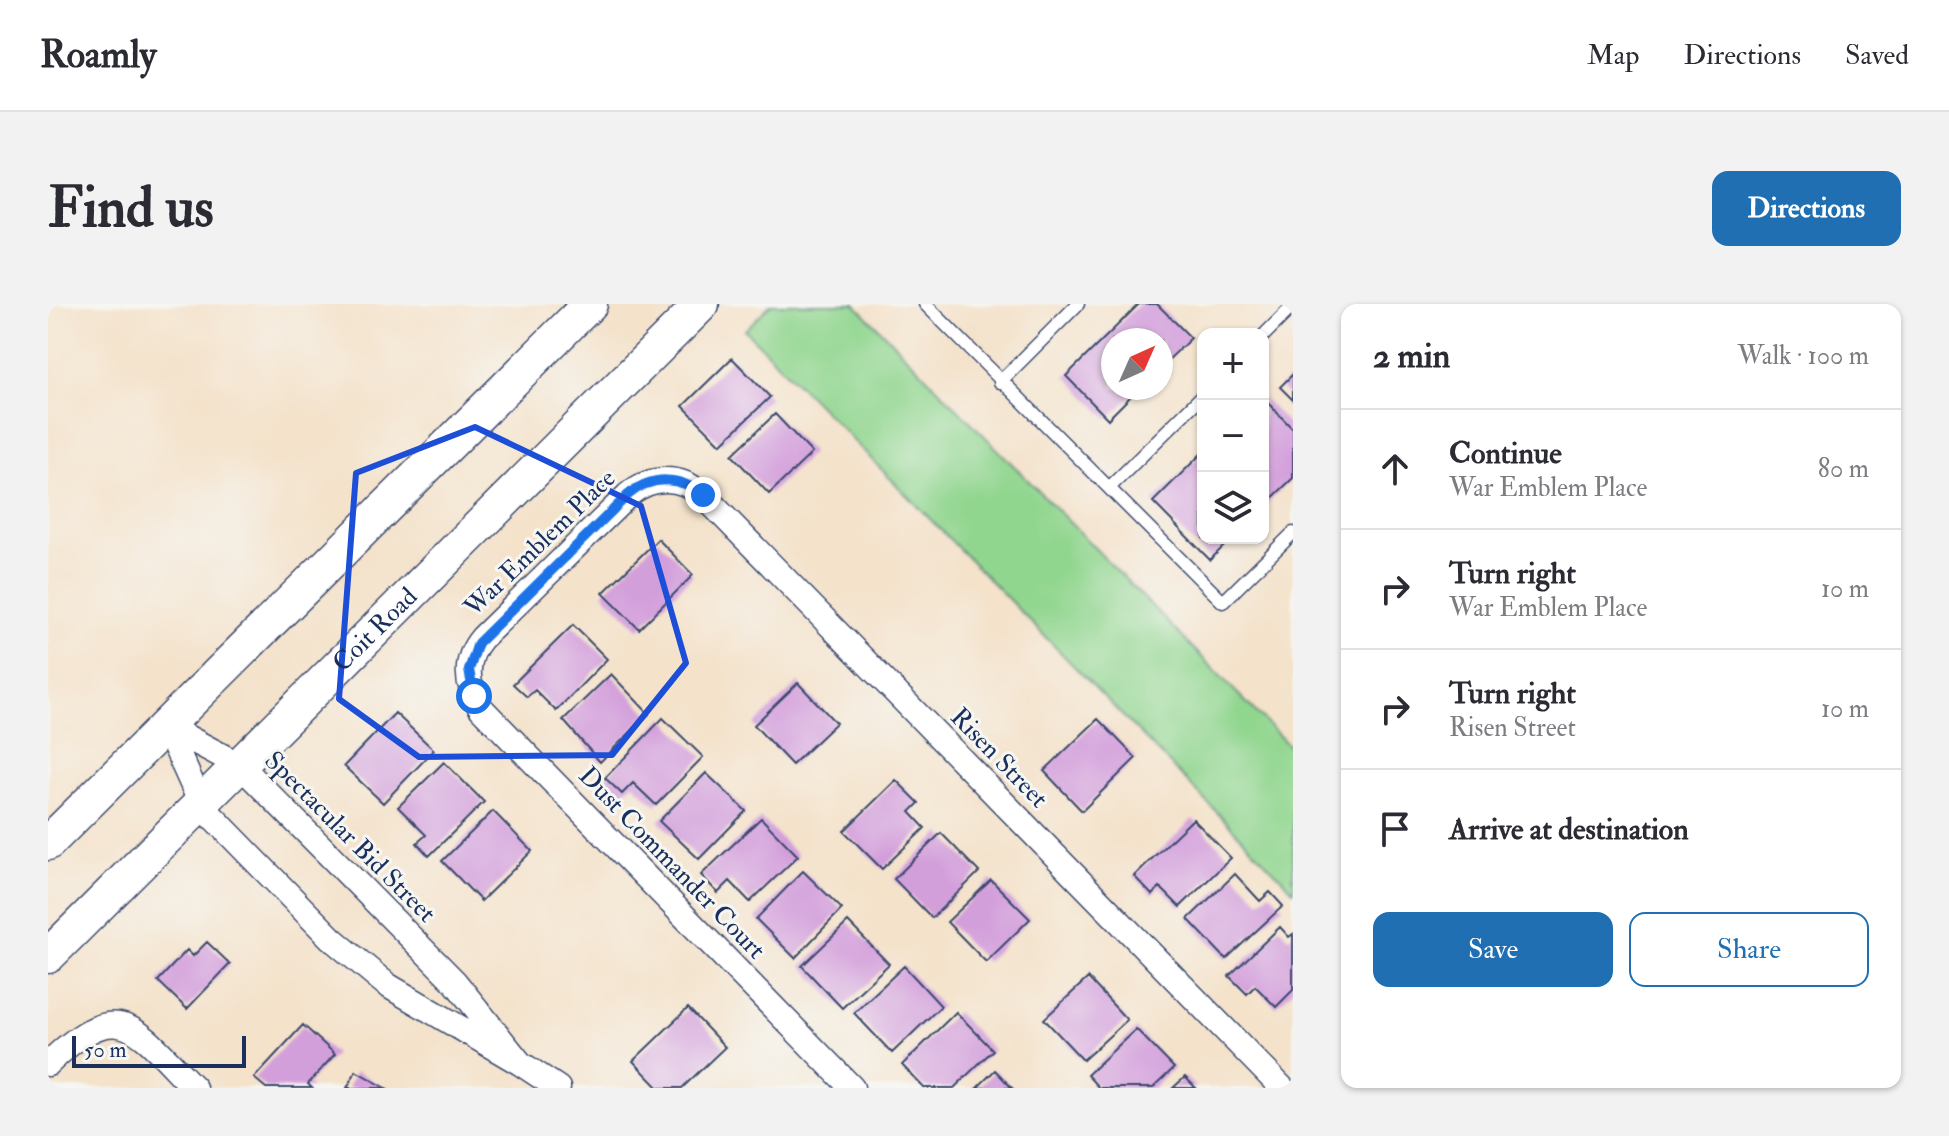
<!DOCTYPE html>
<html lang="en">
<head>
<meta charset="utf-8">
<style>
  body { margin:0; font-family:"IM FELL Double Pica",serif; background:#f2f2f3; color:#2b2b33 }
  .controls { position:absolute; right:24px; top:24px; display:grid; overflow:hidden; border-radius:16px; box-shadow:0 2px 6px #0004 }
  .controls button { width:72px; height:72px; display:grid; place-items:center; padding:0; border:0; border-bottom:2px solid #e1e1e2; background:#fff; color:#2b2b33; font:40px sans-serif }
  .compass { position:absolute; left:1053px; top:24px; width:72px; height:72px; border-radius:50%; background:#fff; box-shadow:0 2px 6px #0004; rotate:45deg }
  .scale { position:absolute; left:24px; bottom:20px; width:174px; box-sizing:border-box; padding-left:8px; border:4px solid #1b2f5e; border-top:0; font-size:22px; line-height:28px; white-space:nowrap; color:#1b2f5e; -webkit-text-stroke:6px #f6f6f2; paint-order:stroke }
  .stop { position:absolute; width:24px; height:24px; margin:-18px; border:6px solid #1a73e8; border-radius:50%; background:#fff }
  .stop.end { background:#1a73e8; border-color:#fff; box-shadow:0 2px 8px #0008 }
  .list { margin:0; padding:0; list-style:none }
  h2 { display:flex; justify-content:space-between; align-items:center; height:104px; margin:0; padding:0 32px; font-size:34px }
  h2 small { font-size:26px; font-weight:400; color:#7c7c81 }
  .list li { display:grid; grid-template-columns:52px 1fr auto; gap:24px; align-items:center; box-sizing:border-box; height:120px; padding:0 32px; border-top:2px solid #e1e1e2 }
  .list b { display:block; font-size:30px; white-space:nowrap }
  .list p { margin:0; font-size:26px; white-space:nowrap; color:#7c7c81 }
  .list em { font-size:26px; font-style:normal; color:#7c7c81 }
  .actions { display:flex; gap:16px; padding:24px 32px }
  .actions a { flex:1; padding:18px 0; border:2px solid #1f6fb2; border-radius:16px; text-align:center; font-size:28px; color:#1f6fb2 }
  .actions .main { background:#1f6fb2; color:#fff }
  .icon { flex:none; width:44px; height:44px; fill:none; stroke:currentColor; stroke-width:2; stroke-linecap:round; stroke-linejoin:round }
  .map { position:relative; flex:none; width:1245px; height:784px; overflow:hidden; border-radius:16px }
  header { display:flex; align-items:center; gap:48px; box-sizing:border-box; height:112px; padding:0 40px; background:#fff; border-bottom:2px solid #e1e1e2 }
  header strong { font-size:38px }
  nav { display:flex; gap:44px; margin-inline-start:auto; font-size:28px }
  .intro { display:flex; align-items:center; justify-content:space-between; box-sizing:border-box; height:192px; padding:0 48px }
  h1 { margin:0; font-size:56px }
  .button { padding:20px 36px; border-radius:16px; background:#1f6fb2; color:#fff; font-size:28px; font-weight:700 }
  main { display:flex; gap:48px; padding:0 48px }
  aside { flex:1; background:#fff; border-radius:16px; box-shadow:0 2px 6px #0004 }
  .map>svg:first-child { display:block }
  .green { fill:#91d68f; stroke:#568276; stroke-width:2 }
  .building { fill:#d39fdb }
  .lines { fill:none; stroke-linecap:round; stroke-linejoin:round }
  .lane-casing { stroke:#3c4a6e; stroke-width:15 }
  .street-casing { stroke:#3c4a6e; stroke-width:27 }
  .secondary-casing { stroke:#3c4a6e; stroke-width:37 }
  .lane { stroke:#fff; stroke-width:12 }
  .street { stroke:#fff; stroke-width:24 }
  .secondary { stroke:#fff; stroke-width:34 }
  .route { stroke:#1a73e8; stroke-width:10 }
  .marked { fill:none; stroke:#1d4ed8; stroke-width:6; stroke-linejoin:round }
  .labels { text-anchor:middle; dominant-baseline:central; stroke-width:6; stroke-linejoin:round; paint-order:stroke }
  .street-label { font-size:26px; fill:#1b2f5e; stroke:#f6f6f2 }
</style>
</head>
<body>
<header>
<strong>Roamly</strong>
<nav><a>Map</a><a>Directions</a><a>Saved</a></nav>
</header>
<div class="intro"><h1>Find us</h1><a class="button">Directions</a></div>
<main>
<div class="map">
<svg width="1245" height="784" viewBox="0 0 1245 784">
  <rect width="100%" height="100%" fill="#f6f6f2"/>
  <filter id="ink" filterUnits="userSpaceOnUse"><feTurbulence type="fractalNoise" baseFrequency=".0125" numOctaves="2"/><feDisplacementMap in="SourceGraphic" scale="16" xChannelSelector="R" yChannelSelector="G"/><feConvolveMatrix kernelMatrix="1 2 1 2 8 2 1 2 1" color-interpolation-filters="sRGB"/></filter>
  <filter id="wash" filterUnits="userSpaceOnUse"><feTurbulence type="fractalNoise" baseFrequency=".006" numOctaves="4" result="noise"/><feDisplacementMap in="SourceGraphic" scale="32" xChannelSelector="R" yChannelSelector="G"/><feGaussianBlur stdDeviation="1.8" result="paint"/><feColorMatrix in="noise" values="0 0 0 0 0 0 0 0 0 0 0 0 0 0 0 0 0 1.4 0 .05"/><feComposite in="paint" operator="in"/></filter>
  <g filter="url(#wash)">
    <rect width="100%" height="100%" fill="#f4e2ca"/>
    <path class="green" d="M 723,0 L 807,0 L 1245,446 L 1245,586 L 697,26 Z"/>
    <g id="blocks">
      <path class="building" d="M 1091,0 L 1109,0 L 1143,34 L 1113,63 L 1113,36 L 1065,36 L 1065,84 L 1091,84 L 1060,115 L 1018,72 Z
        M 684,54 L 722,93 L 673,140 L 635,102 Z
        M 1245,70 L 1245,96 L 1232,83 Z
        M 1215,94 L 1245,125 L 1245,174 L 1215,203 Z
        M 727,110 L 764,149 L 721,190 L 684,151 Z
        M 1155,148 L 1155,234 L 1184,234 L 1162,256 L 1105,198 Z
        M 610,235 L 645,271 L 591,325 L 555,289 Z
        M 525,321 L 559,355 L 508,407 L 487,386 L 479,393 L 465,380 Z
        M 563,370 L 601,410 L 552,458 L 515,416 Z
        M 750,379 L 788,419 L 744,461 L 706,421 Z
        M 347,409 L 386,446 L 335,499 L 296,462 Z
        M 615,414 L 655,453 L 608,501 L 585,479 L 574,490 L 557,474 Z
        M 1050,415 L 1088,454 L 1034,507 L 996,467 Z
        M 396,458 L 436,498 L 381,552 L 369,539 L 378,531 L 350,503 Z
        M 658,469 L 698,507 L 651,555 L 611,517 Z
        M 848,476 L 871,499 L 862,508 L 877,524 L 834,565 L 796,527 Z
        M 445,507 L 484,547 L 433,597 L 394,557 Z
        M 713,514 L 750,552 L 702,598 L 682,577 L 670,589 L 653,571 Z
        M 1145,515 L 1183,554 L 1132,603 L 1112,583 L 1104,591 L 1086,572 Z
        M 893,529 L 931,568 L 884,614 L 846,575 Z
        M 755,567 L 794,605 L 747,654 L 708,615 Z
        M 1187,570 L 1212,597 L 1222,588 L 1235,602 L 1178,655 L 1140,615 Z
        M 943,576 L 982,615 L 938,658 L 899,618 Z
        M 800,618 L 841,660 L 794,704 L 754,662 Z
        M 1232,623 L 1241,633 L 1245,630 L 1245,686 L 1228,703 L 1207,682 L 1199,690 L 1181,672 Z
        M 159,638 L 182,660 L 139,705 L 110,677 L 139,646 L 145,652 Z
        M 856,662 L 893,702 L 844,749 L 806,709 Z
        M 1040,674 L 1079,716 L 1035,756 L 996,715 Z
        M 640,704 L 677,743 L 634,784 L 611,784 L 585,757 Z
        M 908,708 L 945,746 L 906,784 L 876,784 L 854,761 Z
        M 255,721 L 287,750 L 260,780 L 264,784 L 218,784 L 206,774 Z
        M 1088,725 L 1126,764 L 1105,784 L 1051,784 L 1039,771 Z
        M 947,766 L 964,784 L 929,784 Z
        M 308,767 L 338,784 L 299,784 Z
        M 1137,773 L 1148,784 L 1125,784 Z"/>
    </g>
  </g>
  <g filter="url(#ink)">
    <use href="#blocks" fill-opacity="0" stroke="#3c4a6e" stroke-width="2"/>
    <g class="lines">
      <g class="lane-casing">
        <path id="lane" d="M 877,0 L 1175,298 L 1245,229
          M 1215,32 L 1245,2
          M 952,78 L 1030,0
          M 1061,184 L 1155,91"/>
      </g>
      <g class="street-casing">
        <path id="street" d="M 118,422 L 193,462 L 407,678 L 472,759 L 339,681 L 283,634 L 154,502 Z
          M 472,759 L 510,784
          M 0,760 C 72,689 88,724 146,784
          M 804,784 L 433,404 C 417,381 416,355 434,334 L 580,191 C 604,171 632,171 655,191 L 1234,784"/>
      </g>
      <g class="secondary-casing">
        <g id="secondary">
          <path d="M 0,539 L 542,0"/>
          <path id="s1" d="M 0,652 L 654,0"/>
        </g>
      </g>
      <use href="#lane" class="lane"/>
      <use href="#street" class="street"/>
      <use href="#secondary" class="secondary"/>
    </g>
  </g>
  <g class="lines" filter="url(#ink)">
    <path class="route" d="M 426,392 L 421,366 L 430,339 L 580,191 C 604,171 632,172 655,191"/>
  </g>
  <path class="marked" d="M 427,123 L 593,202 L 638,359 L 564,451 L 371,453 L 291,395 L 308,169 Z"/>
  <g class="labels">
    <g class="street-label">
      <text transform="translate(492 239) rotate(-44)">War Emblem Place</text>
      <text stroke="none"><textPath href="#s1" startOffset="462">Coit Road</textPath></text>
      <text transform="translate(951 454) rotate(46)">Risen Street</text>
      <text transform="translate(302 533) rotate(45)">Spectacular Bid Street</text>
      <text transform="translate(624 559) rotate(46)">Dust Commander Court</text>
    </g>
  </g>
</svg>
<div class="controls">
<button>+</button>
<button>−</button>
<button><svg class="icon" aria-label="layers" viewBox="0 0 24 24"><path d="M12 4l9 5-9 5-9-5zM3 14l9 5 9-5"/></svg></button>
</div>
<svg class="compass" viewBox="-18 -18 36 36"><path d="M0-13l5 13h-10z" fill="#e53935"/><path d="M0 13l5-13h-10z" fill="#7c7c81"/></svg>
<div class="scale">50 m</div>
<div class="stop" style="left:426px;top:392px"></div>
<div class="stop end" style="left:655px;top:191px"></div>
</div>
<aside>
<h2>2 min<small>Walk · 100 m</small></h2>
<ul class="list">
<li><svg class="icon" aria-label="ahead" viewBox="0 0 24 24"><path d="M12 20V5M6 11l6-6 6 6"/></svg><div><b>Continue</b><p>War Emblem Place</p></div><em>80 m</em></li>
<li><svg class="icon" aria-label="right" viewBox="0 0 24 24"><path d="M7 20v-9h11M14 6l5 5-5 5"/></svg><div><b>Turn right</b><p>War Emblem Place</p></div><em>10 m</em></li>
<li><svg class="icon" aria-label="right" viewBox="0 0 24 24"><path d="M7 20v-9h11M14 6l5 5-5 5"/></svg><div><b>Turn right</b><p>Risen Street</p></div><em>10 m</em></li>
<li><svg class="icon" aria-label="arrive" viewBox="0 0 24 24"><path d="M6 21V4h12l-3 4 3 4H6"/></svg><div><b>Arrive at destination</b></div></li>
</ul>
<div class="actions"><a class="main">Save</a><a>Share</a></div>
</aside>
</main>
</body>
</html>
